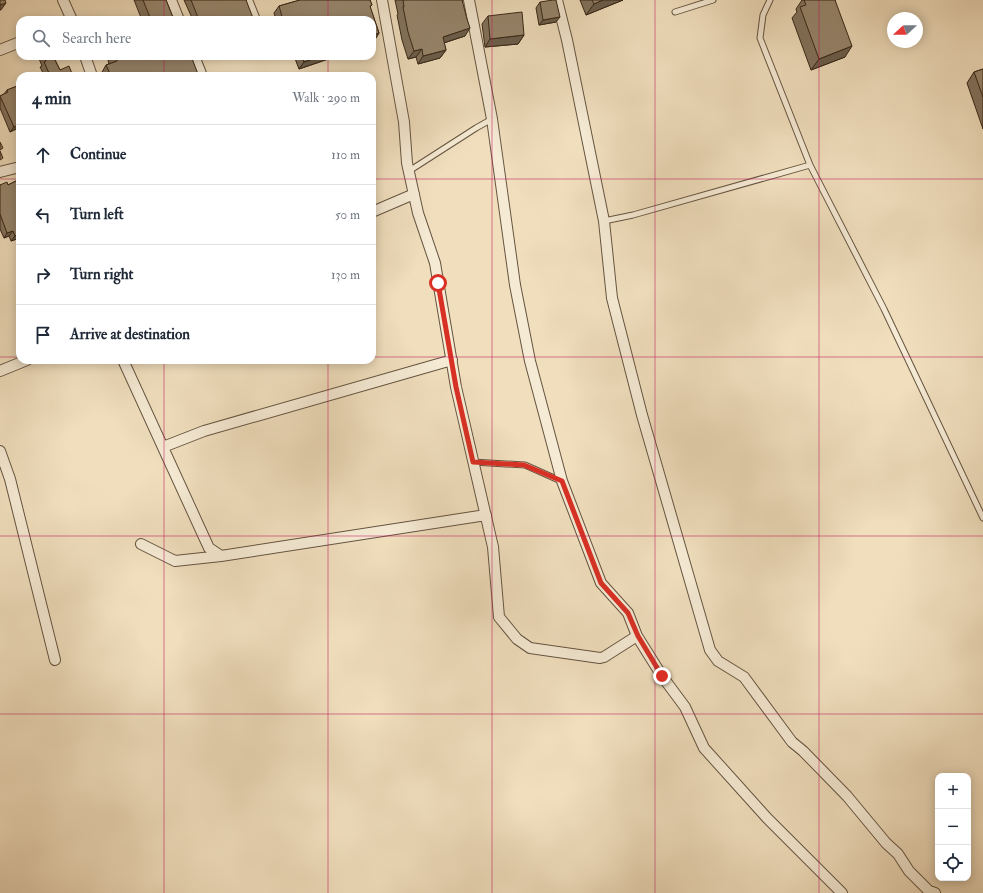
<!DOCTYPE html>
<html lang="en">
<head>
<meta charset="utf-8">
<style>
  body { margin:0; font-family:"IM FELL Double Pica",serif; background:#f2f2f3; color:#1f2937 }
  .controls { position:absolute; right:12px; bottom:12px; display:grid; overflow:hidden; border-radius:8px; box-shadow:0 2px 10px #0003 }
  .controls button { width:36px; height:36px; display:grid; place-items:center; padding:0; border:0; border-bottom:1px solid #e0e1e3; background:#fff; color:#1f2937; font:20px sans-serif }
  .compass { position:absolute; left:887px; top:12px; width:36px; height:36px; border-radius:50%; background:#fff; box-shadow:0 2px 10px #0003; rotate:249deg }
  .stop { position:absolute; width:12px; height:12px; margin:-9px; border:3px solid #d93025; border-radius:50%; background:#fff }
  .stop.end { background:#d93025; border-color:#fff; box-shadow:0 1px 4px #0008 }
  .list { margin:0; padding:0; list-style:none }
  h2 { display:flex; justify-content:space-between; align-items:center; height:52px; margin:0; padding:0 16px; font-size:17px }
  h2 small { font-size:13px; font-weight:400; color:#747a83 }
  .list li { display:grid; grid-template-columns:26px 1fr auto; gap:12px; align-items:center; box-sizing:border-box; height:60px; padding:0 16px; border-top:1px solid #e0e1e3 }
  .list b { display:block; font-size:15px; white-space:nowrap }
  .list em { font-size:13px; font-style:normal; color:#747a83 }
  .icon { flex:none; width:22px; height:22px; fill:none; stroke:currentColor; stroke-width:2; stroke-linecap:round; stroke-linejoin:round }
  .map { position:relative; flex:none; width:983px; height:893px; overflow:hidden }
  .search { position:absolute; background:#fff; box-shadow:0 2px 10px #0003; left:16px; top:16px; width:360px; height:44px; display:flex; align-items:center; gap:10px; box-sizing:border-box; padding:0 14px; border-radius:12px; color:#747a83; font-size:15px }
  .panel { position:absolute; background:#fff; box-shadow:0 2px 10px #0003; left:16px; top:72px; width:360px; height:292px; border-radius:12px }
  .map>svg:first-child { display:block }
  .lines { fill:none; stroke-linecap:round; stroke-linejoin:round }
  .lane-casing { stroke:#655440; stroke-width:7 }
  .street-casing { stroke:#655440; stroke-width:12 }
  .lane { stroke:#f5ead4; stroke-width:5 }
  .street { stroke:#f5ead4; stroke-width:10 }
  .wall { fill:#82735e; stroke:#372617 }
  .shaded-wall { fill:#6a5e4c; stroke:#372617 }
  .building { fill:#97866d; stroke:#372617 }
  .route { stroke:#d93025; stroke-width:5 }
  .grid { fill:none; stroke:#c2185b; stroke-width:1; stroke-opacity:0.55 }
</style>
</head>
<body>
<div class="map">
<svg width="983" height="893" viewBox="0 0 983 893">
  <rect width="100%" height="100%" fill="#f0debd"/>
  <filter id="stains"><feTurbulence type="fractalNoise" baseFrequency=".005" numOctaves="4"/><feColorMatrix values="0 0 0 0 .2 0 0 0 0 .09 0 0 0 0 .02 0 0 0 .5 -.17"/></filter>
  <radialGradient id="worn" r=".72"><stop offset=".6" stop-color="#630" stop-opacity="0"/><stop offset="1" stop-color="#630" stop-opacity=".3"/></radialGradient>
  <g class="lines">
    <g class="lane-casing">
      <path id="lane" d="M 770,0 L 763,15 L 760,38 L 810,165 L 884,309 L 983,518
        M 675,12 L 713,0
        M 409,171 L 476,128 L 492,119
        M 604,221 L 633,215 L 810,165
        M 473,462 L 525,465 L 561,481"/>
    </g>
    <g class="street-casing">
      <path id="street" d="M 63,0 L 72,20
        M 171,0 L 179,20
        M 247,0 L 255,20
        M 382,0 L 404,122 L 407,163 L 418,213 L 435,263 L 456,387 L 493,547 L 499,617 L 517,639 L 530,648 L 600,658 L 604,657 L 637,636
        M 469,0 L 492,119 L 515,285 L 530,361 L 562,481 L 601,583 L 628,613 L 637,636 L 662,676 L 685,707 L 704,748 L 767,818 L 842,893
        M 557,0 L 567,40 L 604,221 L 612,298 L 642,415 L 710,650 L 718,661 L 744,677 L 792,742 L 803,751 L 847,796 L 886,843 L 898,854 L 909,871 L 929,891 L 935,893
        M 0,50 L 20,42
        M 85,56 L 92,76
        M 194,56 L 202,76
        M 0,172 L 20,167
        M 372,212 L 414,194
        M 123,360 L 203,535 L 209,548 L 221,556 L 486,515
        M 0,371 L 27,360
        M 163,447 L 204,431 L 452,360
        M 0,451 L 10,479 L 55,660
        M 141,544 L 175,561 L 221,556"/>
    </g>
    <use href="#lane" class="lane"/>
    <use href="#street" class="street"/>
  </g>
  <path class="wall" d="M 134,0 L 166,0 L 174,20 L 142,20 Z
    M 184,0 L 246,0 L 251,20 L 193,20 Z
    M 300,0 L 370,0 L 372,5 L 370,7 L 379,33 L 374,41 L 372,41 L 372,20 L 276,20 L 274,13 L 279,6 Z
    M 395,0 L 462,0 L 465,36 L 444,43 L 446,50 L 440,58 L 418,64 L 416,57 L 408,59 L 402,40 L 397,15 L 398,14 Z
    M 580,0 L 623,0 L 586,15 Z
    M 802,0 L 835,0 L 845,57 L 811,70 L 792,18 L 797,12 L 796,9 Z
    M 540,2 L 556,22 L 539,25 L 536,8 Z
    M 488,16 L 524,35 L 518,44 L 485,47 L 482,24 Z
    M 38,56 L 53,56 L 60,70 L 73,76 L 44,75 L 40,67 L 42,66 Z
    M 107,56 L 188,56 L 197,76 L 101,76 L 101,74 L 106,65 L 109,64 Z
    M 294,56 L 337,56 L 299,69 Z
    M 983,69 L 983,129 L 967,83 L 974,72 Z
    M 20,85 L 20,127 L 10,132 L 0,108 L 0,96 L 4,94 L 7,90 Z
    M 20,179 L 20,238 L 11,241 L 9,236 L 4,238 L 0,229 L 0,185 L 8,185 Z"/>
  <path class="shaded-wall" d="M 603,0 L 623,0 L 586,15 L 594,4 Z
    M 6,3 L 1,10 L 0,10 L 0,5 Z
    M 560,17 L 556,22 L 539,25 L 543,20 Z
    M 470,28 L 465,36 L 437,45 L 443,37 Z
    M 379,33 L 374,41 L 372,41 L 372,36 Z
    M 524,35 L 518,44 L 485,47 L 490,39 Z
    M 852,46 L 845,57 L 811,70 L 819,59 Z
    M 422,49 L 416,57 L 408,59 L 414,51 Z
    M 446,50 L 440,58 L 418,64 L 423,56 Z
    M 321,56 L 337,56 L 299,69 L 304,62 Z
    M 20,124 L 20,127 L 10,132 L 14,127 Z
    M 13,231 L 9,236 L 4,238 L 7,233 Z
    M 20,234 L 20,238 L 11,241 L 15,236 Z"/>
  <path class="building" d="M 0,0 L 5,0 L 6,3 L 0,5 Z
    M 143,0 L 166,0 L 174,20 L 151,20 Z
    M 191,0 L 246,0 L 253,18 L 248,20 L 199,20 Z
    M 300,0 L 370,0 L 372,5 L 370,6 L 379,33 L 372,36 L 372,20 L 283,20 L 279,6 Z
    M 403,0 L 462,0 L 467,19 L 470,28 L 443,37 L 446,50 L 423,56 L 422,49 L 414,51 L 408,32 L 403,7 L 404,7 Z
    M 553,0 L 556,0 L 560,17 L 543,20 L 540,2 Z
    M 592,0 L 603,0 L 594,4 Z
    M 804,0 L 835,0 L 852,46 L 819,59 L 800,7 L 806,5 Z
    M 522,12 L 524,35 L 490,39 L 488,16 Z
    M 43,56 L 53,56 L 60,70 L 69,66 L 73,76 L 41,76 L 49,73 L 44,62 L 46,61 Z
    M 116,56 L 188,56 L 188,57 L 191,56 L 198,74 L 193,76 L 111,76 L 106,65 L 117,61 Z
    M 302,56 L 321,56 L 304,62 Z
    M 983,69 L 983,97 L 974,72 Z
    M 20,85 L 20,124 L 14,127 L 0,96 L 8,92 L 7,90 Z
    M 0,142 L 3,148 L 0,150 Z
    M 0,151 L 3,158 L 0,160 Z
    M 20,179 L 20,234 L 15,236 L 13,231 L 7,233 L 0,214 L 0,185 L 7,182 L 8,185 Z"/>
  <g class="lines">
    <path class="route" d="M 438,283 L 456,387 L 473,462 L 524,465 L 562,481 L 601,583 L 628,613 L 638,636 L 662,676"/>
  </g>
  <path class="grid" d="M 164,0 L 164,20M 328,0 L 328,20M 492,0 L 492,893M 655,0 L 655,893M 819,0 L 819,893M 164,56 L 164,76M 328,56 L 328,76M 0,179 L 20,179M 372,179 L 983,179M 0,357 L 20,357M 372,357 L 983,357M 164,360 L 164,893M 328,360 L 328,893M 0,536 L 983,536M 0,714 L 983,714"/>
  <rect width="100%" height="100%" filter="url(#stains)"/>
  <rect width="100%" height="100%" fill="url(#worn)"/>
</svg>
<div class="controls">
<button>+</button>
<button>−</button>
<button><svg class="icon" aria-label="locate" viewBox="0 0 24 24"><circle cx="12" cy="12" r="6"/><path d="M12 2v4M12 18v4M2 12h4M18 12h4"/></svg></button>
</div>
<svg class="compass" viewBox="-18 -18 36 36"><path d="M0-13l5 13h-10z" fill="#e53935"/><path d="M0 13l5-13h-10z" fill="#747a83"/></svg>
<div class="stop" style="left:438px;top:283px"></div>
<div class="stop end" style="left:662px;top:676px"></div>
<div class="search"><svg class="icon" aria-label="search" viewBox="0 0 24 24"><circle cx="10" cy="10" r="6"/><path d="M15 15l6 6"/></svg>Search here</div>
<section class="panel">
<h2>4 min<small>Walk · 290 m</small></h2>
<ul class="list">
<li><svg class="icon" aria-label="ahead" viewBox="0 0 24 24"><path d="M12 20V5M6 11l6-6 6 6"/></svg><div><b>Continue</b></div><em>110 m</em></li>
<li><svg class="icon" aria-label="left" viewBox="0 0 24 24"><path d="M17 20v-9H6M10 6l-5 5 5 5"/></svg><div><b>Turn left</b></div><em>50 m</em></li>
<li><svg class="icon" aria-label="right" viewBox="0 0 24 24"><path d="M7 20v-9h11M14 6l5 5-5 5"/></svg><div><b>Turn right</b></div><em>130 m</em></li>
<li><svg class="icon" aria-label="arrive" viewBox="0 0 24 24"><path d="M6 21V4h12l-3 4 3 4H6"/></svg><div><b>Arrive at destination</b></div></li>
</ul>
</section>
</div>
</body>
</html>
